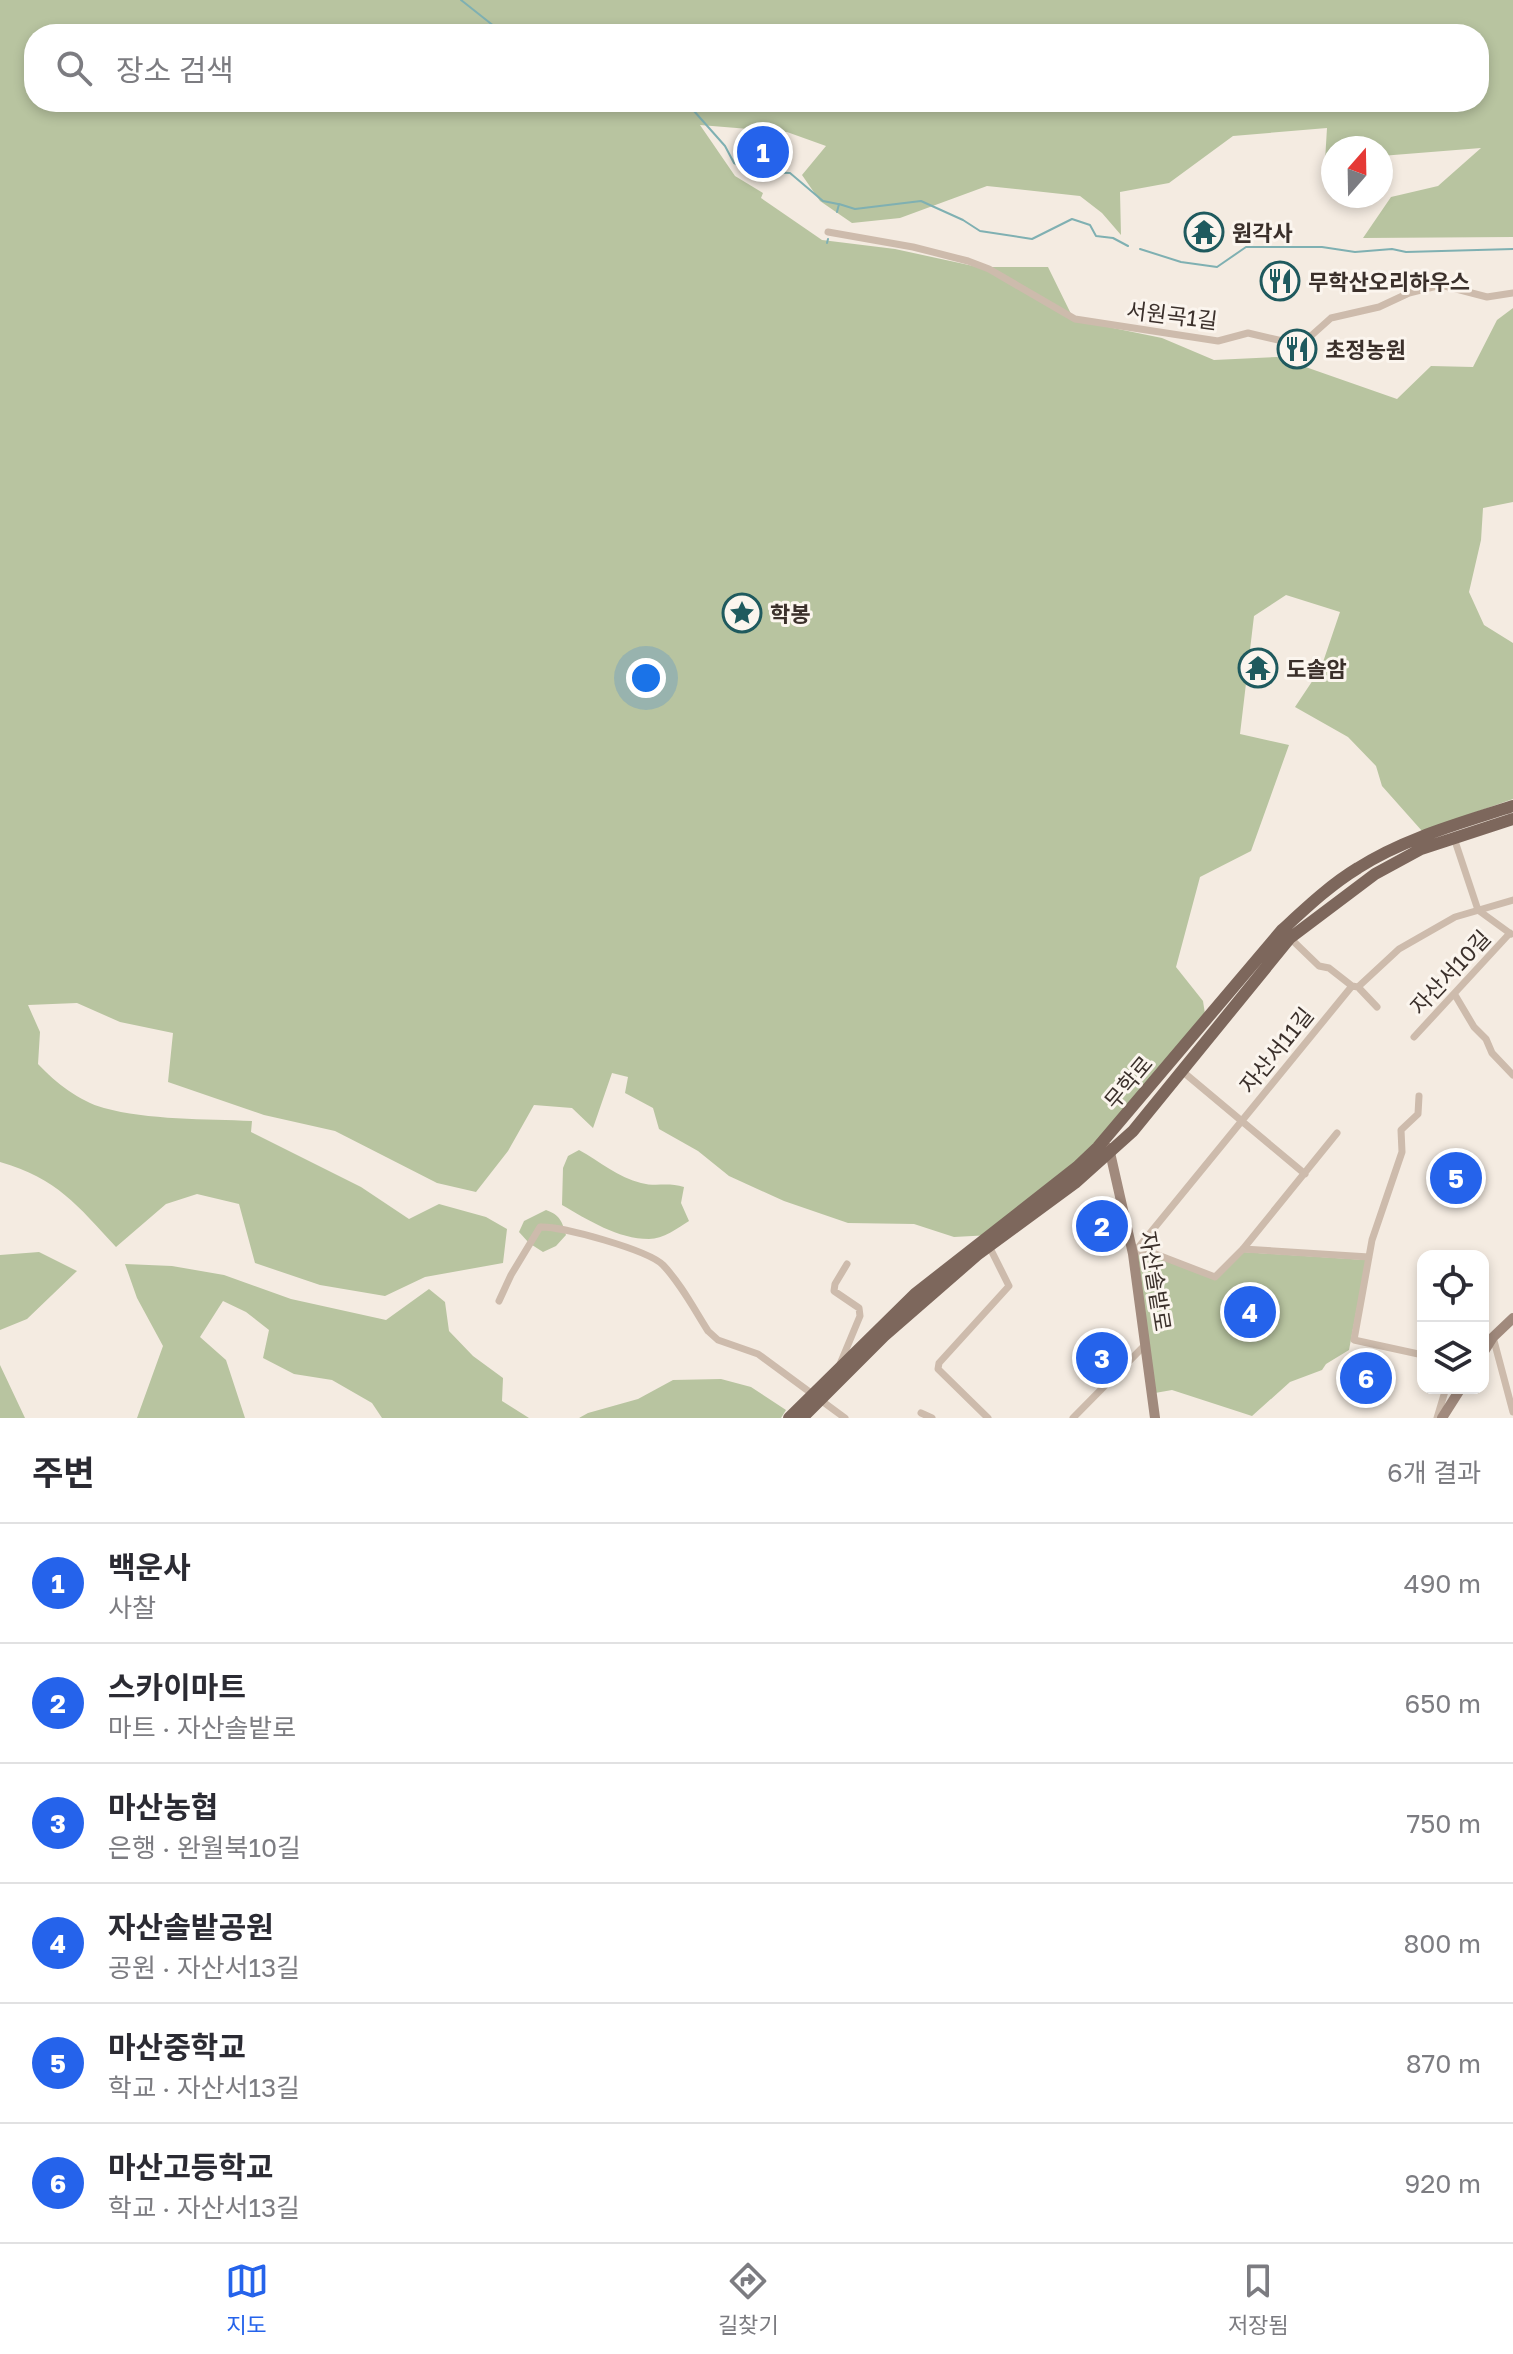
<!DOCTYPE html>
<html lang="ko">
<head>
<meta charset="utf-8">
<style>
  body { margin:0; font-family:"Golos Text","Noto Sans KR",sans-serif; background:#f7f7f7; color:#2b2b33 }
  .controls { position:absolute; right:24px; bottom:24px; display:grid; overflow:hidden; border-radius:16px; box-shadow:0 4px 12px #0003 }
  .controls button { width:72px; height:72px; display:grid; place-items:center; padding:0; border:0; border-bottom:2px solid #e1e1e2; background:#fff; color:#2b2b33; font:40px sans-serif }
  .compass { position:absolute; left:1321px; top:136px; width:72px; height:72px; border-radius:50%; background:#fff; box-shadow:0 4px 12px #0003; rotate:20deg }
  .you { position:absolute; left:646px; top:678px; width:28px; height:28px; margin:-20px; border:6px solid #fff; border-radius:50%; background:#1a73e8; box-shadow:0 0 0 12px #1a73e833 }
  .badge { display:grid; place-items:center; width:52px; height:52px; border-radius:50%; background:#2563eb; color:#fff; font-size:26px; font-weight:700 }
  .pin { position:absolute; translate:-50% -50%; border:4px solid #fff; box-shadow:0 2px 8px #0006 }
  .list { margin:0; padding:0; list-style:none }
  h2 { display:flex; justify-content:space-between; align-items:center; height:104px; margin:0; padding:0 32px; font-size:34px }
  h2 small { font-size:26px; font-weight:400; color:#7c7c81 }
  .list li { display:grid; grid-template-columns:52px 1fr auto; gap:24px; align-items:center; box-sizing:border-box; height:120px; padding:0 32px; border-top:2px solid #e1e1e2 }
  .list b { display:block; font-size:30px; white-space:nowrap }
  .list p { margin:0; font-size:26px; white-space:nowrap; color:#7c7c81 }
  .list em { font-size:26px; font-style:normal; color:#7c7c81 }
  .icon { flex:none; width:44px; height:44px; fill:none; stroke:currentColor; stroke-width:2; stroke-linecap:round; stroke-linejoin:round }
  .map { position:relative; flex:none; width:1513px; height:1418px; overflow:hidden }
  .search { position:absolute; background:#fff; box-shadow:0 4px 12px #0003; left:24px; right:24px; top:24px; height:88px; display:flex; align-items:center; gap:20px; box-sizing:border-box; padding:0 28px; border-radius:32px; color:#7c7c81; font-size:30px }
  .sheet { height:824px; background:#fff }
  nav { display:flex; justify-content:space-around; align-items:center; box-sizing:border-box; height:112px; border-top:2px solid #e1e1e2; background:#fff; font-size:22px; color:#7c7c81 }
  nav a { display:grid; justify-items:center; gap:4px }
  nav .on { color:#2563eb }
  .map>svg:first-child { display:block }
  .green { fill:#b8c4a0; fill-rule:evenodd }
  .lines { fill:none; stroke-linecap:round; stroke-linejoin:round }
  .stream { stroke:#7fb0b2; stroke-width:2 }
  .street { stroke:#cdbbac; stroke-width:7 }
  .secondary { stroke:#a18a7d; stroke-width:10 }
  .primary { stroke:#7d675c; stroke-width:12 }
  .labels { text-anchor:middle; dominant-baseline:central; stroke-width:6; stroke-linejoin:round; paint-order:stroke }
  .poi-label { font-size:22px; font-weight:bold; fill:#3b302b; stroke:#fbf5ee; text-anchor:start }
  .street-label { font-size:22px; fill:#3b302b; stroke:#fbf5ee }
</style>
</head>
<body>
<div class="map">
<svg width="1513" height="1418" viewBox="0 0 1513 1418">
  <rect width="100%" height="100%" fill="#f4ebe1"/>
  <path class="green" d="M 0,0 L 1513,0 L 1513,237 L 1363,238 L 1391,197 L 1438,186 L 1481,148 L 1381,156 L 1381,148 L 1333,148 L 1333,160 L 1325,161 L 1327,128 L 1233,136 L 1169,183 L 1120,192 L 1121,235 L 1102,213 L 1080,196 L 987,186 L 900,218 L 852,223 L 820,201 L 802,175 L 826,146 L 787,132 L 700,125 L 735,176 L 763,193 L 761,198 L 822,240 L 895,249 L 978,267 L 1048,267 L 1074,320 L 1162,338 L 1214,360 L 1277,357 L 1397,399 L 1431,366 L 1473,367 L 1497,320 L 1513,308 L 1513,502 L 1483,508 L 1481,540 L 1469,592 L 1484,625 L 1513,643 L 1513,799 L 1422,831 L 1382,786 L 1376,766 L 1348,737 L 1295,707 L 1321,668 L 1340,612 L 1286,595 L 1254,616 L 1240,734 L 1289,745 L 1251,851 L 1200,877 L 1176,967 L 1203,1001 L 1205,1014 L 1122,1122 L 991,1235 L 954,1237 L 914,1224 L 848,1223 L 784,1201 L 729,1176 L 698,1151 L 659,1129 L 653,1108 L 625,1093 L 628,1077 L 612,1073 L 593,1128 L 572,1108 L 534,1105 L 508,1151 L 476,1192 L 437,1183 L 335,1131 L 264,1115 L 168,1082 L 173,1033 L 120,1022 L 77,1003 L 28,1005 L 40,1032 L 38,1064 C 56,1083 79,1101 104,1108 C 147,1120 207,1119 252,1121 L 251,1132 L 361,1187 L 409,1219 L 439,1204 L 486,1217 L 507,1229 L 503,1263 L 425,1277 L 385,1296 L 320,1285 L 255,1263 L 239,1204 L 197,1194 L 166,1204 L 116,1247 C 77,1205 58,1179 0,1162 ZM 34,34 L 1479,34 L 1479,102 L 34,102 Z
    M 579,1150 C 599,1161 619,1178 641,1183 C 655,1187 668,1182 684,1187 L 681,1203 L 689,1221 C 678,1228 663,1239 649,1239 C 618,1239 588,1220 562,1205 L 563,1168 L 568,1156 Z
    M 546,1210 C 560,1215 562,1221 566,1235 L 556,1246 L 543,1252 L 529,1243 L 519,1232 L 524,1221 Z
    M 39,1252 L 77,1271 L 27,1319 L 0,1330 L 0,1255 Z
    M 1145,1252 L 1216,1280 L 1243,1252 L 1366,1260 L 1349,1350 L 1326,1364 L 1322,1370 L 1290,1382 L 1252,1416 L 1172,1390 L 1155,1393 L 1137,1255 Z
    M 125,1264 L 172,1266 L 224,1275 L 291,1299 L 386,1320 L 429,1289 L 445,1302 L 449,1331 L 473,1356 L 503,1378 L 502,1401 L 529,1418 L 382,1418 L 372,1403 L 332,1380 L 294,1374 L 263,1358 L 269,1330 L 246,1312 L 223,1301 L 200,1337 L 226,1360 L 245,1418 L 137,1418 L 163,1346 L 137,1298 Z
    M 0,1365 L 25,1418 L 0,1418 Z
    M 721,1379 L 751,1387 L 786,1410 L 781,1418 L 579,1418 L 588,1413 L 638,1399 L 673,1380 Z"/>
  <g class="lines">
    <path class="stream" d="M 461,0 L 504,34
      M 686,102 L 725,146 L 734,163 L 752,172 L 790,173 L 823,201 L 838,204
      M 837,212 L 839,204 L 855,209 L 921,201 L 963,220 L 980,231 L 1032,239 L 1072,219 L 1090,225 L 1096,236 L 1113,238 L 1128,246
      M 827,243 L 828,239
      M 1140,249 L 1181,262 L 1217,267 L 1246,247 L 1322,247 L 1355,252 L 1392,249 L 1406,252 L 1513,249"/>
    <path class="street" d="M 828,232 L 913,247 L 968,261 L 989,269 L 1075,319 L 1218,341 L 1248,333 L 1287,342 L 1312,335 L 1331,318 L 1379,307 L 1409,293 L 1441,285 L 1487,297 L 1513,293
      M 1454,838 L 1478,910 L 1511,934
      M 1290,938 L 1319,966 L 1329,968 L 1352,986
      M 1358,987 L 1377,1007
      M 1455,995 L 1474,1027 L 1486,1039 L 1492,1053 L 1513,1075
      M 1414,1037 L 1510,933
      M 1182,1071 L 1305,1174
      M 1419,1096 L 1418,1114 L 1401,1130 L 1402,1152 L 1372,1240 L 1354,1340 L 1423,1355
      M 1243,1249 L 1369,1257
      M 1135,1253 L 1145,1250 L 1215,1277 L 1243,1249 L 1337,1133
      M 1133,1254 L 1352,986 L 1358,987 L 1399,949 L 1455,917 L 1513,900
      M 499,1301 L 511,1275 L 540,1227 C 562,1226 648,1250 663,1265 C 681,1284 694,1309 708,1331 L 718,1340 L 758,1354 L 845,1418
      M 1493,1337 L 1513,1412
      M 840,1364 L 860,1316 L 859,1308 L 834,1291 L 835,1284 L 847,1264
      M 921,1413 L 932,1418
      M 988,1418 L 938,1369 L 939,1363 L 1009,1286 L 989,1246
      M 1073,1418 L 1145,1345
      M 1437,1418 L 1446,1388"/>
    <path class="secondary" d="M 1109,1148 L 1133,1254 L 1155,1418
      M 1483,1353 L 1493,1337 L 1513,1318
      M 1442,1418 L 1461,1388"/>
    <path class="primary" d="M 789,1418 L 915,1294 L 1077,1167 L 1098,1147 L 1282,930 C 1306,908 1330,885 1358,868 C 1405,838 1461,823 1513,806
      M 802,1418 L 884,1336 L 977,1255 L 1075,1183 L 1133,1131 L 1290,938 L 1375,874 L 1421,849 L 1513,819"/>
  </g>
  <defs>
    <g id="temple-ring" transform="scale(2)"><circle r="9.5" fill="#fbf5ee" stroke="#1f5a5e" stroke-width="1.5"/><path d="M0-6L5-2H3V0L6.5 2.5H4V6H1.5V3h-3V6H-4V2.5H-6.5L-3 0V-2H-5Z" fill="#1f5a5e"/></g>
    <g id="restaurant-ring" transform="scale(2)"><circle r="9.5" fill="#fbf5ee" stroke="#1f5a5e" stroke-width="1.5"/><path d="M-5-6h1v4h1v-4h1v4h1v-4h1v5L-1.5 .5V6h-2V.5L-5-1ZM5-6V6H3V1.5H1.5Q1.5-4 5-6Z" fill="#1f5a5e"/></g>
    <g id="sight-ring" transform="scale(2)"><circle r="9.5" fill="#fbf5ee" stroke="#1f5a5e" stroke-width="1.5"/><path d="M0-6L1.8-2.2L6-1.7L2.9 1.2L3.7 5.4L0 3.3L-3.7 5.4L-2.9 1.2L-6-1.7L-1.8-2.2Z" fill="#1f5a5e"/></g>
  </defs>
  <g fill-rule="evenodd">
    <use href="#temple-ring" x="1204" y="232"/>
    <use href="#restaurant-ring" x="1280" y="281"/>
    <use href="#restaurant-ring" x="1297" y="349"/>
    <use href="#sight-ring" x="742" y="613"/>
    <use href="#temple-ring" x="1258" y="668"/>
  </g>
  <g class="labels">
    <g class="poi-label">
      <text x="1232" y="232">원각사</text>
      <text x="1308" y="281">무학산오리하우스</text>
      <text x="1325" y="349">초정농원</text>
      <text x="770" y="613">학봉</text>
      <text x="1286" y="668">도솔암</text>
    </g>
    <g class="street-label">
      <text transform="translate(1172 315) rotate(7)">서원곡1길</text>
      <text transform="translate(1450 972) rotate(-47)">자산서10길</text>
      <text transform="translate(1276 1050) rotate(-51)">자산서11길</text>
      <text transform="translate(1128 1082) rotate(-50)">무학로</text>
      <text transform="translate(1156 1281) rotate(81)">자산솔밭로</text>
    </g>
  </g>
</svg>
<div class="controls">
<button><svg class="icon" aria-label="locate" viewBox="0 0 24 24"><circle cx="12" cy="12" r="6"/><path d="M12 2v4M12 18v4M2 12h4M18 12h4"/></svg></button>
<button><svg class="icon" aria-label="layers" viewBox="0 0 24 24"><path d="M12 4l9 5-9 5-9-5zM3 14l9 5 9-5"/></svg></button>
</div>
<svg class="compass" viewBox="-18 -18 36 36"><path d="M0-13l5 13h-10z" fill="#e53935"/><path d="M0 13l5-13h-10z" fill="#7c7c81"/></svg>
<div class="you"></div>
<div class="pin badge" style="left:763px;top:152px">1</div>
<div class="pin badge" style="left:1102px;top:1226px">2</div>
<div class="pin badge" style="left:1102px;top:1358px">3</div>
<div class="pin badge" style="left:1250px;top:1312px">4</div>
<div class="pin badge" style="left:1456px;top:1178px">5</div>
<div class="pin badge" style="left:1366px;top:1378px">6</div>
<div class="search"><svg class="icon" aria-label="search" viewBox="0 0 24 24"><circle cx="10" cy="10" r="6"/><path d="M15 15l6 6"/></svg>장소 검색</div>
</div>
<section class="sheet">
<h2>주변<small>6개 결과</small></h2>
<ul class="list">
<li><span class="badge">1</span><div><b>백운사</b><p>사찰</p></div><em>490 m</em></li>
<li><span class="badge">2</span><div><b>스카이마트</b><p>마트 · 자산솔밭로</p></div><em>650 m</em></li>
<li><span class="badge">3</span><div><b>마산농협</b><p>은행 · 완월북10길</p></div><em>750 m</em></li>
<li><span class="badge">4</span><div><b>자산솔밭공원</b><p>공원 · 자산서13길</p></div><em>800 m</em></li>
<li><span class="badge">5</span><div><b>마산중학교</b><p>학교 · 자산서13길</p></div><em>870 m</em></li>
<li><span class="badge">6</span><div><b>마산고등학교</b><p>학교 · 자산서13길</p></div><em>920 m</em></li>
</ul>
</section>
<nav>
<a class="on"><svg class="icon" aria-label="map" viewBox="0 0 24 24"><path d="M3 6l6-2 6 2 6-2v14l-6 2-6-2-6 2zM9 4v14M15 6v14"/></svg>지도</a>
<a><svg class="icon" aria-label="directions" viewBox="0 0 24 24"><path d="M12 3l9 9-9 9-9-9zM9 14v-3h6M13 9l2 2-2 2"/></svg>길찾기</a>
<a><svg class="icon" aria-label="saved" viewBox="0 0 24 24"><path d="M7 4h10v16l-5-4-5 4z"/></svg>저장됨</a>
</nav>
</body>
</html>
